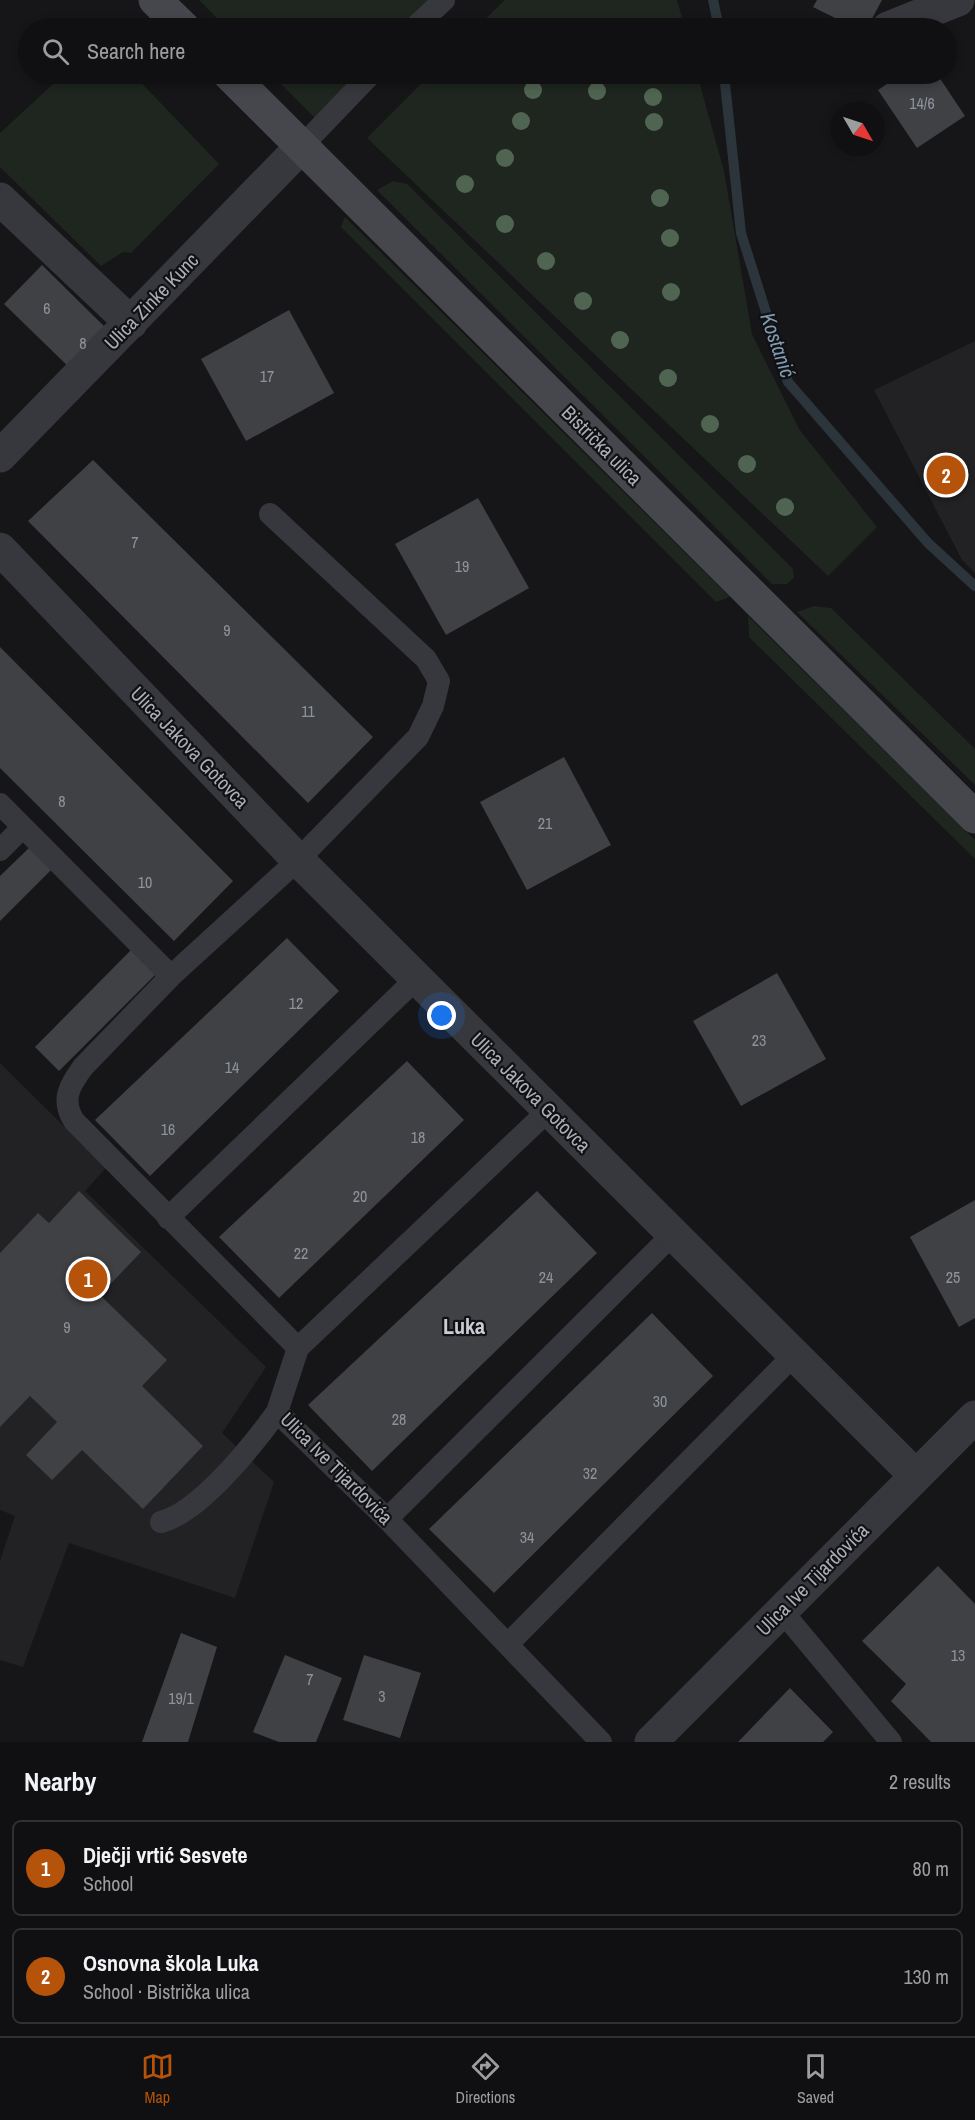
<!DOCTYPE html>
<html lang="en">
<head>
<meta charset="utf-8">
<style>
  body { margin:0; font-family:"Archivo Narrow",sans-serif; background:#19191b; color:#f1f3f6 }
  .compass { position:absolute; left:831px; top:102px; width:54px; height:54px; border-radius:50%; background:#101012; box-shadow:0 3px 9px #0003; rotate:129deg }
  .you { position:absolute; left:442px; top:1016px; width:21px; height:21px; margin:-15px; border:4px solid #fff; border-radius:50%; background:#1a73e8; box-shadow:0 0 0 9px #1a73e833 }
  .badge { display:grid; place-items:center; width:39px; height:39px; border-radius:50%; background:#b45309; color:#fff; font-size:20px; font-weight:700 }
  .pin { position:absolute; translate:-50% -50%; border:3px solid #fff; box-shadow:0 2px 6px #0006 }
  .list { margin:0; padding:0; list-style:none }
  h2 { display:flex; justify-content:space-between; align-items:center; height:78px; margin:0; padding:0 24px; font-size:26px }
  h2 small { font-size:20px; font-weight:400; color:#9c9d9f }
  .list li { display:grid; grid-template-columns:39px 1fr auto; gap:18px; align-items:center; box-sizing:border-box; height:96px; margin:0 12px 12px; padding:0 12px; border:2px solid #303032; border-radius:9px }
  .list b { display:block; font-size:22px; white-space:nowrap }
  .list p { margin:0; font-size:20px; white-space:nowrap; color:#9c9d9f }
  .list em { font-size:20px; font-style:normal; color:#9c9d9f }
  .icon { flex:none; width:33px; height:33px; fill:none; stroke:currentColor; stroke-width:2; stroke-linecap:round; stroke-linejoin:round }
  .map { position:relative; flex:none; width:975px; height:1742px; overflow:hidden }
  .search { position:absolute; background:#101012; box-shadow:0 3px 9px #0003; left:18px; right:18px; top:18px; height:66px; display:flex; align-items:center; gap:15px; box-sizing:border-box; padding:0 21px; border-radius:33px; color:#9c9d9f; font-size:22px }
  .sheet { height:294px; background:#101012 }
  nav { display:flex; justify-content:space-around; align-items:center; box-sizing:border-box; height:84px; border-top:2px solid #303032; background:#101012; font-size:16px; color:#9c9d9f }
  nav a { display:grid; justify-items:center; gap:3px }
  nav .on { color:#b45309 }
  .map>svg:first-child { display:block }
  .built { fill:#222225 }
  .green { fill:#1e261f }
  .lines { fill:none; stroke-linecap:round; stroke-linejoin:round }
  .stream { stroke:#2c353c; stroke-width:10 }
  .building { fill:#404145 }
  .lane { stroke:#37383d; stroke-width:22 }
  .street { stroke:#37383d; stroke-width:33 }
  .secondary { stroke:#45474d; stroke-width:33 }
  .tree { fill:#506452 }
  .labels { text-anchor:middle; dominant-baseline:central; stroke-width:4.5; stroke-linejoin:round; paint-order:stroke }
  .number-label { font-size:16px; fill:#8e929b }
  .street-label { font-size:20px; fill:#a8adb8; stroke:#111113 }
  .water-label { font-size:21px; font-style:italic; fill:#7f9bb3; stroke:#111113 }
  .quarter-label { font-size:22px; font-weight:bold; fill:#c9ccd4; stroke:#111113 }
</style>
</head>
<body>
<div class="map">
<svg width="975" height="1742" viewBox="0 0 975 1742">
  <rect width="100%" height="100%" fill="#161618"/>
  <path class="built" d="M 975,341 L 975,573 L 962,560 L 874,390 Z
    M 0,1063 L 106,1168 L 85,1191 L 266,1367 L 222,1433 L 274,1482 L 235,1598 L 69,1543 L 23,1667 L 0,1660 L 0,1561 L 15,1516 L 0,1510 Z"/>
  <path class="green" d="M 199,0 L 447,0 L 414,28 L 227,28 Z
    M 505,0 L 677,0 L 685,28 L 476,28 Z
    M 64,74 L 133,74 L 219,164 L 131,253 L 123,252 L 101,266 L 0,167 L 0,133 Z
    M 271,74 L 369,74 L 322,125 Z
    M 431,74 L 697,74 L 724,171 L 752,334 L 799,429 L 877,527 L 828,576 L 367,138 Z
    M 393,181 L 407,184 L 793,569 L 794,578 L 787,584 L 772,584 L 377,190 Z
    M 345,217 L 730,597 L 716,602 L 341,227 Z
    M 814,606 L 831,608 L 975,749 L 975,785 L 797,612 Z
    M 748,616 L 975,840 L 975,859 L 749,637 Z"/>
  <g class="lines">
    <path class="stream" d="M 713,0 L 719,28
      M 724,74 L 741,233 L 788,382 L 928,543 L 975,586"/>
  </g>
  <path class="building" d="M 817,0 L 882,0 L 867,28 L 855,28 L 813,7 Z
    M 902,74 L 937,74 L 965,116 L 917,148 L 878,90 Z
    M 42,265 L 114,336 L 76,374 L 4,304 Z
    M 289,310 L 334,393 L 246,441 L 201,359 Z
    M 93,460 L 373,737 L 308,803 L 28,521 Z
    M 478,498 L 529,588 L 446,635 L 395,544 Z
    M 0,647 L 233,881 L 174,941 L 0,768 Z
    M 564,757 L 611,845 L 527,890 L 480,802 Z
    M 29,848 L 51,870 L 0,921 L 0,876 Z
    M 287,938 L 339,991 L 150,1176 L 95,1120 Z
    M 133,948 L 157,973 L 59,1071 L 35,1047 Z
    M 777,973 L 826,1059 L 741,1106 L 693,1021 Z
    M 407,1061 L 464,1120 L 279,1298 L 219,1237 Z
    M 79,1191 L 141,1252 L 100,1295 L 167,1360 L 142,1386 L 203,1446 L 143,1509 L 82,1450 L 52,1480 L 26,1455 L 57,1422 L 30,1396 L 0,1427 L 0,1253 L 38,1213 L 49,1223 Z
    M 537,1191 L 597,1253 L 372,1471 L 308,1405 Z
    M 975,1200 L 975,1318 L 959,1327 L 910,1237 Z
    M 652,1313 L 713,1376 L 494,1593 L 429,1529 Z
    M 938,1566 L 975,1604 L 975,1742 L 931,1742 L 891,1701 L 906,1684 L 862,1641 Z
    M 181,1633 L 217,1647 L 188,1742 L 142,1742 Z
    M 285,1655 L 342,1678 L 316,1742 L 279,1742 L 253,1732 Z
    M 364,1655 L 421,1673 L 400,1738 L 343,1720 Z
    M 790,1688 L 833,1732 L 823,1742 L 738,1742 Z"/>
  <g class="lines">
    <path class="lane" d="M 414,28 L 444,0
      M 302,146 L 371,74
      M 270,514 L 426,659 L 439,681 L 433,706 L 418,737 L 298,860 L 171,976 L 83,1067 C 69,1086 61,1100 74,1121 L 298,1348 L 277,1412 L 387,1519 L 601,1742
      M 0,804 L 171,976
      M 0,850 L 23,827
      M 168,1218 L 417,978
      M 298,1348 L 549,1110
      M 387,1519 L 672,1235
      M 161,1522 C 200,1512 253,1445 277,1412
      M 781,1610 L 891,1742
      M 508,1644 L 793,1356"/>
    <path class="street" d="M 888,28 L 958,0
      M 0,199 L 131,323
      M 0,456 L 302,146
      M 0,549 L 298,860 L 916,1476
      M 651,1742 L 975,1417"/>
    <path class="secondary" d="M 155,0 L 184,28
      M 229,74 L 975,817"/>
  </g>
  <g class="tree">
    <circle cx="533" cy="90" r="9"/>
    <circle cx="597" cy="91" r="9"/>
    <circle cx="653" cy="97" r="9"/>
    <circle cx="521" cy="121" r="9"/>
    <circle cx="654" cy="122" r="9"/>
    <circle cx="505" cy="158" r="9"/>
    <circle cx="465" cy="184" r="9"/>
    <circle cx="660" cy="198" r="9"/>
    <circle cx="505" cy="224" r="9"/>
    <circle cx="670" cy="238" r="9"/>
    <circle cx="546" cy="261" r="9"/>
    <circle cx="671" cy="292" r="9"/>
    <circle cx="583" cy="301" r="9"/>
    <circle cx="620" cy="340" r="9"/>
    <circle cx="668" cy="378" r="9"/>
    <circle cx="710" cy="424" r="9"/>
    <circle cx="747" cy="464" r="9"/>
    <circle cx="785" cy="507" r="9"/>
  </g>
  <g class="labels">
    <g class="number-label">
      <text x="922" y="103">14/6</text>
      <text x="47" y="308">6</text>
      <text x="83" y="343">8</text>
      <text x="267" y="376">17</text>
      <text x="135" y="542">7</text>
      <text x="462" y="566">19</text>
      <text x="227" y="630">9</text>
      <text x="308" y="711">11</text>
      <text x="62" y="801">8</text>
      <text x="545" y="823">21</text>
      <text x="145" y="882">10</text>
      <text x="296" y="1003">12</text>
      <text x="759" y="1040">23</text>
      <text x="232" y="1067">14</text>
      <text x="168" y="1129">16</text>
      <text x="418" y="1137">18</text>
      <text x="360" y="1196">20</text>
      <text x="301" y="1253">22</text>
      <text x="546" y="1277">24</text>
      <text x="953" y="1277">25</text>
      <text x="67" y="1327">9</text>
      <text x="660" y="1401">30</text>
      <text x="399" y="1419">28</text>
      <text x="590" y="1473">32</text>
      <text x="527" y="1537">34</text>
      <text x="958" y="1655">13</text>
      <text x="310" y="1679">7</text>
      <text x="382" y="1696">3</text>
      <text x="181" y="1698">19/1</text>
    </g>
    <g class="street-label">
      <text transform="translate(151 301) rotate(-46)">Ulica Zinke Kunc</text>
      <text transform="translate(602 445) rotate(45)">Bistrička ulica</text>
      <text transform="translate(190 747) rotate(46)">Ulica Jakova Gotovca</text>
      <text transform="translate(531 1092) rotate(45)">Ulica Jakova Gotovca</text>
      <text transform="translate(337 1468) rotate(45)">Ulica Ive Tijardovića</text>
      <text transform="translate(812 1579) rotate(-45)">Ulica Ive Tijardovića</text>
    </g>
    <g class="water-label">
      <text transform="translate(778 345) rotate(71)">Kostanić</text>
    </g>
    <g class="quarter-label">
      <text x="464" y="1326">Luka</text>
    </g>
  </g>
</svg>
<svg class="compass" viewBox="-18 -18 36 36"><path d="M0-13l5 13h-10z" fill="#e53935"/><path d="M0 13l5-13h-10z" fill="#9c9d9f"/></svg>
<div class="you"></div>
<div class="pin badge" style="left:88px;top:1279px">1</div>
<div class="pin badge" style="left:946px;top:475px">2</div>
<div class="search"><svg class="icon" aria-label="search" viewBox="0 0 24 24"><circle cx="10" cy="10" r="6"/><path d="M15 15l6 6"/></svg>Search here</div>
</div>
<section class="sheet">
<h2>Nearby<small>2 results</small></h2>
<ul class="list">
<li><span class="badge">1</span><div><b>Dječji vrtić Sesvete</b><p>School</p></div><em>80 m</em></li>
<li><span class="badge">2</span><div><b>Osnovna škola Luka</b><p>School · Bistrička ulica</p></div><em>130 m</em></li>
</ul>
</section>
<nav>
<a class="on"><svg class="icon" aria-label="map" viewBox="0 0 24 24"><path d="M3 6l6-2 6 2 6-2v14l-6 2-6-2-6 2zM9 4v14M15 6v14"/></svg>Map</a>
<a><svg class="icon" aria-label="directions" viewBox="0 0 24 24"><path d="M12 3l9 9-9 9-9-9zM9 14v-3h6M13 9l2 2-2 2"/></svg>Directions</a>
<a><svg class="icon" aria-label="saved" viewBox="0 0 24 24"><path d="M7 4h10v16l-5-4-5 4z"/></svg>Saved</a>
</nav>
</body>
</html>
